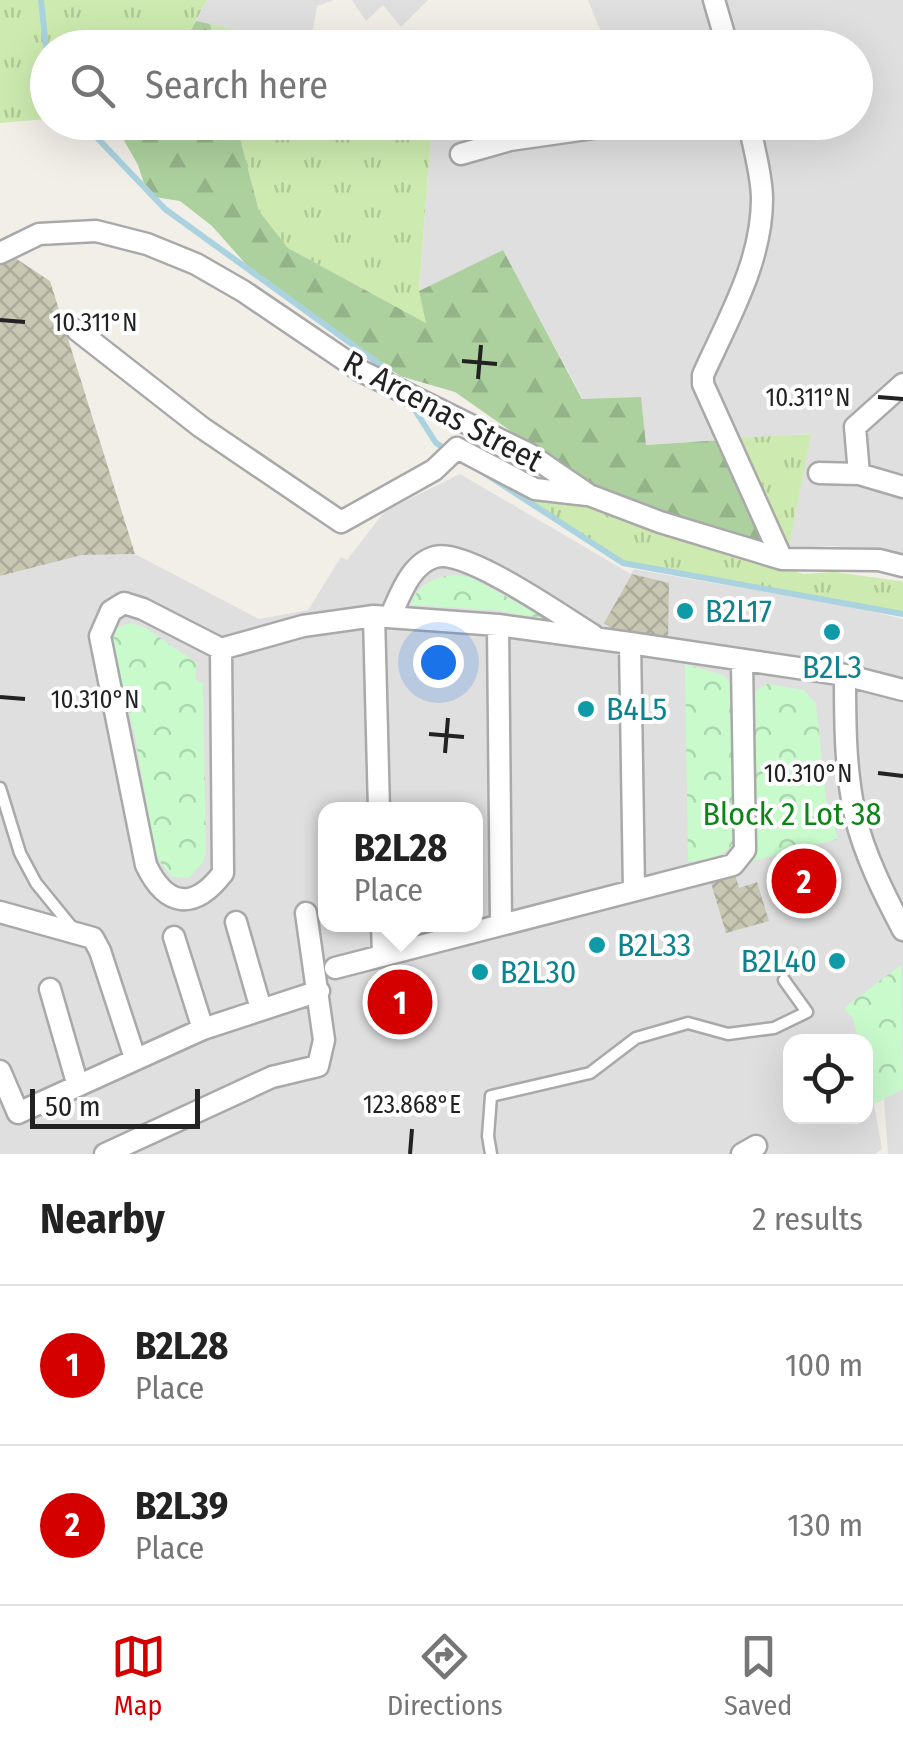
<!DOCTYPE html>
<html lang="en">
<head>
<meta charset="utf-8">
<style>
  body { margin:0; font-family:"Fira Sans Condensed",sans-serif; background:#f2f2f2; color:#222 }
  .controls { position:absolute; right:30px; bottom:30px; display:grid; overflow:hidden; border-radius:20px; box-shadow:0 10px 40px #0002 }
  .controls button { width:90px; height:90px; display:grid; place-items:center; padding:0; border:0; border-bottom:2px solid #e0e0e0; background:#fff; color:#222; font:50px sans-serif }
  .scale { position:absolute; left:30px; bottom:25px; width:170px; box-sizing:border-box; padding-left:10px; border:5px solid #222; border-top:0; font-size:28px; line-height:35px; white-space:nowrap; color:#222; -webkit-text-stroke:8px #fff; paint-order:stroke }
  .you { position:absolute; left:438px; top:662px; width:35px; height:35px; margin:-25px; border:8px solid #fff; border-radius:50%; background:#1a73e8; box-shadow:0 0 0 15px #1a73e833 }
  .badge { display:grid; place-items:center; width:65px; height:65px; border-radius:50%; background:#d40000; color:#fff; font-size:32px; font-weight:700 }
  .pin { position:absolute; translate:-50% -50%; border:5px solid #fff; box-shadow:0 2px 10px #0006 }
  .popup { position:absolute; left:318px; top:802px; width:165px; height:130px; box-sizing:border-box; display:grid; place-content:center; border-radius:20px; background:#fff; filter:drop-shadow(0 2px 8px #0005); font-size:32px; white-space:nowrap; color:#767676 }
  .popup b { font-size:38px; color:#222 }
  .popup::after { content:''; position:absolute; left:50%; top:100%; margin-left:-20px; border:20px solid transparent; border-top-color:#fff }
  .list { margin:0; padding:0; list-style:none }
  h2 { display:flex; justify-content:space-between; align-items:center; height:130px; margin:0; padding:0 40px; font-size:42px }
  h2 small { font-size:32px; font-weight:400; color:#767676 }
  .list li { display:grid; grid-template-columns:65px 1fr auto; gap:30px; align-items:center; box-sizing:border-box; height:160px; padding:0 40px; border-top:2px solid #e0e0e0 }
  .list b { display:block; font-size:38px; white-space:nowrap }
  .list p { margin:0; font-size:32px; white-space:nowrap; color:#767676 }
  .list em { font-size:32px; font-style:normal; color:#767676 }
  .icon { flex:none; width:55px; height:55px; fill:none; stroke:currentColor; stroke-width:2; stroke-linecap:round; stroke-linejoin:round }
  .map { position:relative; flex:none; width:903px; height:1154px; overflow:hidden }
  .search { position:absolute; background:#fff; box-shadow:0 10px 40px #0002; left:30px; right:30px; top:30px; height:110px; display:flex; align-items:center; gap:25px; box-sizing:border-box; padding:0 35px; border-radius:55px; color:#767676; font-size:38px }
  .sheet { height:450px; background:#fff }
  nav { display:flex; justify-content:space-around; align-items:center; box-sizing:border-box; height:140px; border-top:2px solid #e0e0e0; background:#fff; font-size:28px; color:#767676 }
  nav a { display:grid; justify-items:center; gap:5px }
  nav .on { color:#d40000 }
  .map>svg:first-child { display:block }
  .residential { fill:#e0dfdf; fill-rule:evenodd }
  .construction { fill:url(#construction-cross-hatch) }
  .grass { fill:url(#grass-tufts) }
  .forest { fill:url(#forest-firs) }
  .park { fill:url(#park-crowns) }
  .lines { fill:none; stroke-linecap:round; stroke-linejoin:round }
  .stream { stroke:#aad3df; stroke-width:6 }
  .service-casing { stroke:#a9a9a9; stroke-width:15 }
  .minor-casing { stroke:#a9a9a9; stroke-width:25 }
  .service { stroke:#fff; stroke-width:10 }
  .minor { stroke:#fff; stroke-width:20 }
  .ticks { fill:none; stroke:#222; stroke-width:4 }
  .culture-dot { fill:#0f9aa8; stroke:#fff; stroke-width:4 }
  .labels { text-anchor:middle; dominant-baseline:central; stroke-width:8; stroke-linejoin:round; paint-order:stroke }
  .street-label { font-size:32px; fill:#222; stroke:#fff }
  .culture-label { font-size:32px; fill:#0d838f; stroke:#fff; text-anchor:start }
  .park-label { font-size:32px; fill:#0c8416; stroke:#fff }
  .ticks-label { font-size:25px; text-anchor:middle; fill:#222; stroke:#fff; stroke-width:8; stroke-linejoin:round; paint-order:stroke }
</style>
</head>
<body>
<div class="map">
<svg width="903" height="1154" viewBox="0 0 903 1154">
  <defs>
    <pattern id="construction-cross-hatch" width="8" height="8" patternUnits="userSpaceOnUse" patternTransform="scale(2.5)"><rect width="8" height="8" fill="#c7c7b4"/><path d="M0 0l8 8M0 8l8-8" fill="none" stroke="#abab9a"/></pattern>
    <pattern id="grass-tufts" width="24" height="20" patternUnits="userSpaceOnUse" patternTransform="scale(2.5)"><rect width="24" height="20" fill="#cdebb0"/><path d="M3 7l-1-3M5 7V3M7 7l1-3M15 17l-1-3M17 17v-4M19 17l1-3" fill="none" stroke="#b0c997"/></pattern>
    <pattern id="forest-firs" width="22" height="20" patternUnits="userSpaceOnUse" patternTransform="scale(2.5)"><rect width="22" height="20" fill="#add19e"/><path d="M5 1l3.5 6h-7zM16 11l3.5 6h-7z" fill="#95b388"/></pattern>
    <pattern id="park-crowns" width="20" height="18" patternUnits="userSpaceOnUse" patternTransform="scale(2.5)"><rect width="20" height="18" fill="#c8facc"/><path d="M2 6a3 3 0 1 1 6 0M12 15a3 3 0 1 1 6 0" fill="none" stroke="#acd6af"/></pattern>
  </defs>
  <rect width="100%" height="100%" fill="#f2efe9"/>
  <path class="residential" d="M 207,0 L 334,0 L 317,6 L 310,46 L 196,21 Z
    M 352,0 L 428,0 L 401,27 L 383,5 L 366,21 Z
    M 588,0 L 903,0 L 903,554 L 834,546 L 789,548 L 810,434 L 646,445 L 583,399 L 503,251 L 419,291 L 432,123 L 856,122 L 856,48 L 607,47 Z
    M 460,474 L 631,574 L 633,569 L 858,608 L 903,619 L 903,1154 L 888,1154 L 884,1099 L 874,1104 L 882,1149 L 875,1154 L 0,1154 L 0,576 L 82,555 L 135,554 L 259,619 L 308,610 L 341,557 L 347,560 L 385,511 ZM 325,810 L 475,810 L 475,924 L 325,924 ZM 790,1042 L 866,1042 L 866,1116 L 790,1116 Z"/>
  <path class="construction" d="M 0,248 L 50,281 L 135,554 L 82,555 L 0,576 Z
    M 632,574 L 669,583 L 668,645 L 623,637 L 604,623 Z
    M 735,875 L 739,888 L 757,882 L 769,921 L 726,933 L 711,883 Z"/>
  <path class="grass" d="M 0,0 L 207,0 L 181,47 L 48,48 L 47,119 L 0,123 Z
    M 210,24 L 310,46 L 312,47 L 216,47 Z
    M 374,122 L 407,129 L 432,123 L 419,291 L 428,324 L 288,248 L 259,211 L 236,123 Z
    M 811,434 L 789,548 L 783,549 L 737,438 Z
    M 580,500 L 803,574 L 834,572 L 900,581 L 903,582 L 903,614 L 623,563 L 527,501 Z"/>
  <path class="forest" d="M 196,21 L 210,24 L 216,47 L 181,47 Z
    M 114,123 L 236,123 L 259,211 L 288,248 L 426,323 L 419,291 L 503,250 L 582,399 L 641,397 L 646,445 L 721,440 L 760,540 L 677,517 L 592,488 L 455,392 L 400,376 L 329,327 L 252,271 L 212,226 L 180,201 L 148,196 L 138,165 Z"/>
  <path class="park" d="M 456,575 L 470,577 L 547,619 L 495,610 L 411,605 C 417,584 436,576 456,575 Z
    M 131,623 L 144,627 L 197,663 L 195,679 L 203,684 L 206,852 L 203,862 L 189,878 L 172,877 L 156,856 L 135,736 L 112,642 L 116,628 Z
    M 685,664 L 723,675 L 733,686 L 736,837 C 729,857 707,859 688,862 Z
    M 767,684 L 804,690 L 816,704 L 826,798 L 838,839 L 749,862 L 757,835 L 753,699 L 754,692 Z
    M 901,965 L 903,1089 L 874,1104 L 866,1063 L 866,1042 L 859,1041 L 853,1019 L 844,1008 Z"/>
  <g class="lines">
    <path class="stream" d="M 41,0 L 48,65
      M 82,122 L 165,209 L 389,371 L 396,382
      M 411,404 L 436,443 L 450,452
      M 478,469 L 623,563 L 903,614"/>
    <g class="service-casing">
      <path id="service" d="M 0,788 L 20,853 L 36,883 L 75,931
        M 491,1154 L 488,1136 L 491,1096 L 590,1073 L 636,1038 L 688,1023 L 728,1034 L 774,1028 L 807,1012 L 784,980"/>
    </g>
    <g class="minor-casing">
      <path id="minor" d="M 714,0 L 728,48
        M 749,122 C 753,147 762,174 762,199 C 762,262 728,319 703,375 L 703,384 L 782,559
        M 461,154 L 510,140 L 636,122
        M 0,253 L 39,234 L 96,231 L 147,244 L 196,264 L 243,291 L 361,371 L 529,454 L 589,495 L 660,522 L 782,559 L 879,560 L 903,566
        M 77,330 L 201,427 L 341,522 L 434,470 L 457,448 L 535,489 L 587,495
        M 819,473 L 859,474 L 903,487
        M 859,474 L 855,427 L 903,384
        M 374,616 L 379,810
        M 390,617 C 400,596 410,564 435,557 C 466,548 563,617 593,635
        M 498,625 L 501,924
        M 630,643 L 634,890
        M 221,649 L 223,873 C 194,911 166,907 146,865 L 100,636 L 111,611 L 124,603 L 143,609 L 221,649 L 303,626 L 374,616 L 498,625 L 630,643 L 845,675 L 903,690
        M 845,675 C 845,722 845,769 855,815 C 864,854 884,894 903,930
        M 0,912 L 93,938 L 100,951 L 135,1058
        M 236,922 L 261,1009
        M 382,924 L 383,956
        M 174,937 L 203,1029
        M 335,968 L 733,865 L 745,850 L 742,662
        M 50,989 L 78,1086
        M 0,1071 L 18,1113 L 203,1029 L 319,991
        M 105,1154 L 272,1077 L 318,1066 L 324,1040 L 306,913
        M 742,1154 L 756,1146"/>
    </g>
    <use href="#service" class="service"/>
    <use href="#minor" class="minor"/>
  </g>
  <path class="ticks" d="M 0,320 L 25,322M 462,361 L 497,364M 478,379 L 481,345M 878,397 L 903,399M 0,697 L 25,699M 429,734 L 464,737M 445,753 L 448,718M 878,773 L 903,776M 410,1154 L 412,1129"/>
  <g class="culture-dot">
    <circle cx="685" cy="611" r="10"/>
    <circle cx="832" cy="632" r="10"/>
    <circle cx="586" cy="709" r="10"/>
    <circle cx="597" cy="945" r="10"/>
    <circle cx="837" cy="961" r="10"/>
    <circle cx="480" cy="972" r="10"/>
  </g>
  <g class="labels">
    <g class="street-label">
      <text transform="translate(443 411) rotate(28)">R. Arcenas Street</text>
    </g>
    <g class="culture-label">
      <text x="705" y="611">B2L17</text>
      <text x="832" y="667" text-anchor="middle">B2L3</text>
      <text x="606" y="709">B4L5</text>
      <text x="617" y="945">B2L33</text>
      <text x="817" y="961" text-anchor="end">B2L40</text>
      <text x="500" y="972">B2L30</text>
    </g>
    <g class="park-label">
      <text x="792" y="814">Block 2 Lot 38</text>
    </g>
  </g>
  <g class="ticks-label">
    <text x="95" y="331">10.311°N</text>
    <text x="808" y="406">10.311°N</text>
    <text x="95" y="708">10.310°N</text>
    <text x="808" y="782">10.310°N</text>
    <text x="412" y="1113">123.868°E</text>
  </g>
</svg>
<div class="controls">
<button><svg class="icon" aria-label="locate" viewBox="0 0 24 24"><circle cx="12" cy="12" r="6"/><path d="M12 2v4M12 18v4M2 12h4M18 12h4"/></svg></button>
</div>
<div class="scale">50 m</div>
<div class="you"></div>
<div class="pin badge" style="left:400px;top:1002px">1</div>
<div class="popup"><b>B2L28</b>Place</div>
<div class="pin badge" style="left:804px;top:881px">2</div>
<div class="search"><svg class="icon" aria-label="search" viewBox="0 0 24 24"><circle cx="10" cy="10" r="6"/><path d="M15 15l6 6"/></svg>Search here</div>
</div>
<section class="sheet">
<h2>Nearby<small>2 results</small></h2>
<ul class="list">
<li><span class="badge">1</span><div><b>B2L28</b><p>Place</p></div><em>100 m</em></li>
<li><span class="badge">2</span><div><b>B2L39</b><p>Place</p></div><em>130 m</em></li>
</ul>
</section>
<nav>
<a class="on"><svg class="icon" aria-label="map" viewBox="0 0 24 24"><path d="M3 6l6-2 6 2 6-2v14l-6 2-6-2-6 2zM9 4v14M15 6v14"/></svg>Map</a>
<a><svg class="icon" aria-label="directions" viewBox="0 0 24 24"><path d="M12 3l9 9-9 9-9-9zM9 14v-3h6M13 9l2 2-2 2"/></svg>Directions</a>
<a><svg class="icon" aria-label="saved" viewBox="0 0 24 24"><path d="M7 4h10v16l-5-4-5 4z"/></svg>Saved</a>
</nav>
</body>
</html>
